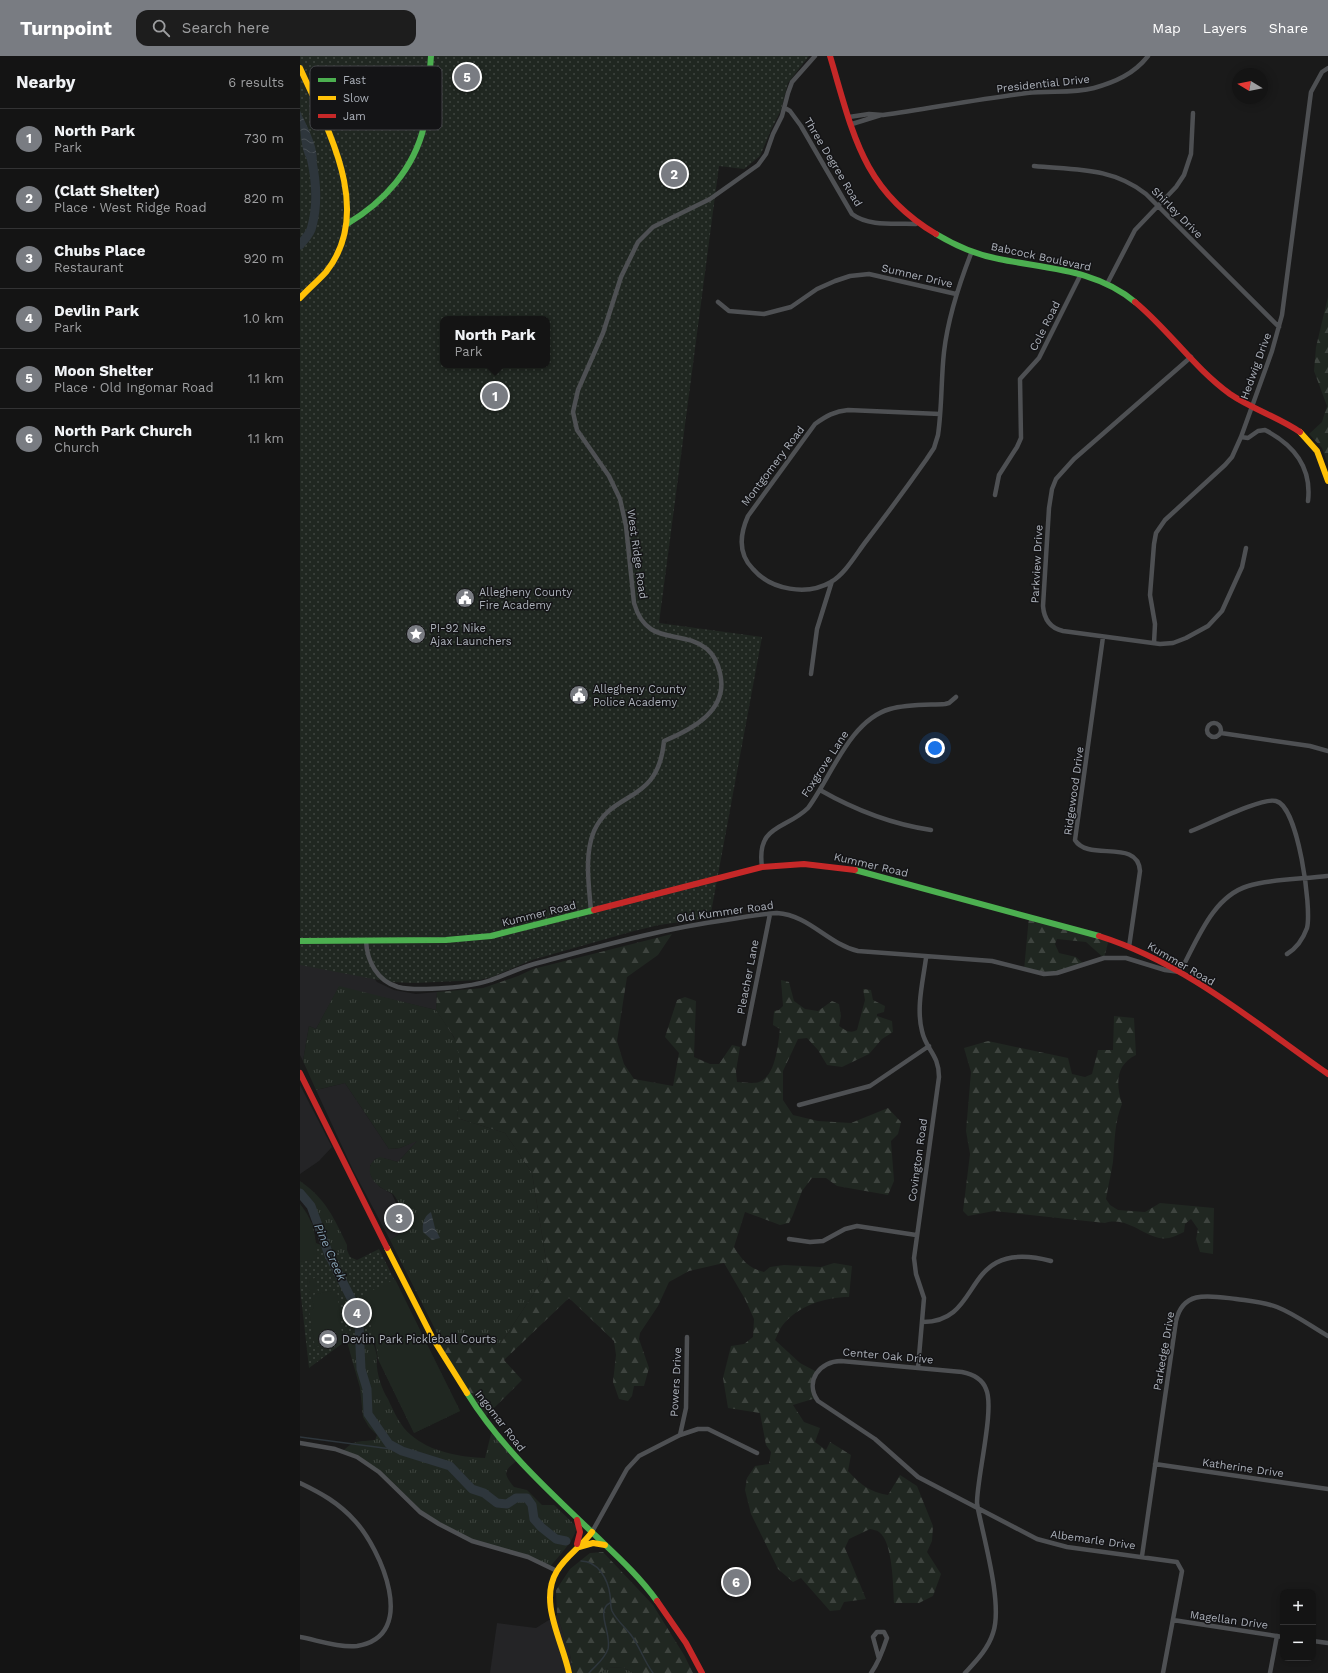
<!DOCTYPE html>
<html lang="en">
<head>
<meta charset="utf-8">
<style>
  body { margin:0; font-family:"Work Sans",sans-serif; background:#1d1d1d; color:#f1f3f6 }
  .controls { position:absolute; right:12px; bottom:12px; display:grid; overflow:hidden; border-radius:8px; box-shadow:0 2px 10px #0003 }
  .controls button { width:36px; height:36px; display:grid; place-items:center; padding:0; border:0; border-bottom:1px solid #333334; background:#141414; color:#f1f3f6; font:20px sans-serif }
  .compass { position:absolute; left:932px; top:12px; width:36px; height:36px; border-radius:50%; background:#141414; box-shadow:0 2px 10px #0003; rotate:280deg }
  .you { position:absolute; left:635px; top:692px; width:14px; height:14px; margin:-10px; border:3px solid #fff; border-radius:50%; background:#1a73e8; box-shadow:0 0 0 6px #1a73e833 }
  .badge { display:grid; place-items:center; width:26px; height:26px; border-radius:50%; background:#797c82; color:#fff; font-size:13px; font-weight:700 }
  .pin { position:absolute; translate:-50% -50%; border:2px solid #fff; box-shadow:0 1px 4px #0006 }
  .popup { position:absolute; left:140px; top:260px; width:110px; height:52px; box-sizing:border-box; display:grid; place-content:center; border-radius:8px; background:#141414; filter:drop-shadow(0 1px 3px #0005); font-size:13px; white-space:nowrap; color:#9d9ea0 }
  .popup b { font-size:15px; color:#f1f3f6 }
  .popup::after { content:''; position:absolute; left:50%; top:100%; margin-left:-8px; border:8px solid transparent; border-top-color:#141414 }
  .list { margin:0; padding:0; list-style:none }
  h2 { display:flex; justify-content:space-between; align-items:center; height:52px; margin:0; padding:0 16px; font-size:17px }
  h2 small { font-size:13px; font-weight:400; color:#9d9ea0 }
  .list li { display:grid; grid-template-columns:26px 1fr auto; gap:12px; align-items:center; box-sizing:border-box; height:60px; padding:0 16px; border-top:1px solid #333334 }
  .list b { display:block; font-size:15px; white-space:nowrap }
  .list p { margin:0; font-size:13px; white-space:nowrap; color:#9d9ea0 }
  .list em { font-size:13px; font-style:normal; color:#9d9ea0 }
  .icon { flex:none; width:22px; height:22px; fill:none; stroke:currentColor; stroke-width:2; stroke-linecap:round; stroke-linejoin:round }
  .map { position:relative; flex:none; width:1028px; height:1617px; overflow:hidden }
  header { display:flex; align-items:center; gap:24px; box-sizing:border-box; height:56px; padding:0 20px; background:#797c82; color:#fff }
  header strong { font-size:19px }
  nav { display:flex; gap:22px; margin-inline-start:auto; font-size:14px }
  .search { width:280px; height:36px; background:#1d1d1d; display:flex; align-items:center; gap:10px; box-sizing:border-box; padding:0 14px; border-radius:12px; color:#9d9ea0; font-size:15px }
  main { display:flex }
  aside { flex:1; background:#141414 }
  .map>svg:first-child { display:block }
  .built { fill:#242426 }
  .grass { fill:url(#grass-tufts) }
  .forest { fill:url(#forest-firs) }
  .park { fill:url(#park-dots); fill-rule:evenodd }
  .pitch { fill:#202721 }
  .water { fill:url(#water-waves) }
  .lines { fill:none; stroke-linecap:round; stroke-linejoin:round }
  .stream { stroke:#2e363c; stroke-width:1.5 }
  .river { stroke:#2e363c; stroke-width:9 }
  .street { stroke:#4e5053; stroke-width:4.5 }
  .fast { stroke:#4caf50; stroke-width:6 }
  .slow { stroke:#ffc107; stroke-width:6 }
  .jam { stroke:#c62828; stroke-width:6 }
  .labels { text-anchor:middle; dominant-baseline:central; stroke-width:3; stroke-linejoin:round; paint-order:stroke }
  .street-label { font-size:11px; fill:#acb1ba; stroke:#141416 }
  .poi-label { font-size:11px; fill:#acb1ba; stroke:#141416; text-anchor:start }
  .water-label { font-size:12px; font-style:italic; fill:#86a1b3; stroke:#141416 }
  .key { fill:#141416; stroke:#424347; stroke-width:1 }
  .key-label { font-size:11px; fill:#acb1ba }
</style>
</head>
<body>
<header>
<strong>Turnpoint</strong>
<div class="search"><svg class="icon" aria-label="search" viewBox="0 0 24 24"><circle cx="10" cy="10" r="6"/><path d="M15 15l6 6"/></svg>Search here</div>
<nav><a>Map</a><a>Layers</a><a>Share</a></nav>
</header>
<main>
<aside>
<h2>Nearby<small>6 results</small></h2>
<ul class="list">
<li><span class="badge">1</span><div><b>North Park</b><p>Park</p></div><em>730 m</em></li>
<li><span class="badge">2</span><div><b>(Clatt Shelter)</b><p>Place · West Ridge Road</p></div><em>820 m</em></li>
<li><span class="badge">3</span><div><b>Chubs Place</b><p>Restaurant</p></div><em>920 m</em></li>
<li><span class="badge">4</span><div><b>Devlin Park</b><p>Park</p></div><em>1.0 km</em></li>
<li><span class="badge">5</span><div><b>Moon Shelter</b><p>Place · Old Ingomar Road</p></div><em>1.1 km</em></li>
<li><span class="badge">6</span><div><b>North Park Church</b><p>Church</p></div><em>1.1 km</em></li>
</ul>
</aside>
<div class="map">
<svg width="1028" height="1617" viewBox="0 0 1028 1617">
  <defs>
    <pattern id="grass-tufts" width="24" height="20" patternUnits="userSpaceOnUse"><rect width="24" height="20" fill="#202721"/><path d="M3 7l-1-3M5 7V3M7 7l1-3M15 17l-1-3M17 17v-4M19 17l1-3" fill="none" stroke="#3e443f"/></pattern>
    <pattern id="forest-firs" width="22" height="20" patternUnits="userSpaceOnUse"><rect width="22" height="20" fill="#202721"/><path d="M5 1l3.5 6h-7zM16 11l3.5 6h-7z" fill="#3e443f"/></pattern>
    <pattern id="park-dots" width="8" height="8" patternUnits="userSpaceOnUse"><rect width="8" height="8" fill="#202721"/><path d="M2 2h.1M6 6h.1" fill="none" stroke="#3e443f" stroke-width="1.8" stroke-linecap="round"/></pattern>
    <pattern id="water-waves" width="16" height="10" patternUnits="userSpaceOnUse"><rect width="16" height="10" fill="#2e363c"/><path d="M0 5q4-4 8 0t8 0" fill="none" stroke="#4a5156"/></pattern>
  </defs>
  <rect width="100%" height="100%" fill="#1a1a1a"/>
  <path class="built" d="M 0,890 L 66,910 L 77,926 L 94,934 L 116,938 L 137,936 L 136,954 L 39,931 L 16,973 L 9,970 L 3,1005 L 0,999 Z
    M 45,1027 L 89,1093 L 100,1092 L 118,1084 L 98,1106 L 83,1102 L 75,1103 L 70,1110 L 71,1120 L 80,1131 L 92,1138 L 108,1173 L 90,1184 L 53,1114 L 16,1034 Z
    M 0,1029 L 32,1091 L 19,1105 L 0,1118 Z
    M 257,1559 L 270,1598 L 273,1617 L 190,1617 L 197,1567 L 236,1572 Z"/>
  <path class="grass" d="M 39,930 L 136,954 C 142,963 148,971 153,980 C 166,1003 161,1037 157,1062 L 205,1077 L 232,1117 L 248,1216 L 199,1290 L 160,1289 L 150,1284 L 141,1285 L 90,1184 L 108,1173 C 104,1162 100,1146 93,1138 C 89,1135 83,1134 79,1130 C 68,1122 65,1106 80,1101 L 98,1106 L 117,1085 L 100,1092 L 89,1093 L 45,1027 L 16,1034 L 3,1005 L 9,970 L 16,973 Z
    M 0,1125 C 26,1143 34,1162 47,1189 L 47,1194 L 51,1203 L 77,1300 C 75,1313 81,1332 88,1343 C 94,1356 100,1370 111,1379 C 130,1396 161,1401 185,1402 L 191,1378 L 194,1376 L 218,1404 C 203,1415 203,1417 214,1431 L 227,1434 L 242,1449 L 254,1449 L 276,1470 C 278,1481 257,1502 250,1511 L 234,1503 L 188,1491 L 125,1459 L 79,1416 L 43,1395 C 55,1383 59,1386 75,1384 L 77,1379 L 69,1371 L 63,1361 L 60,1332 L 46,1282 L 33,1218 L 21,1188 L 15,1160 L 4,1141 L 0,1138 Z
    M 323,1611 L 333,1617 L 299,1617 L 308,1612 Z"/>
  <path class="forest" d="M 1028,241 L 1028,409 L 1022,392 L 1009,378 L 1022,366 L 1027,350 L 1014,315 L 1016,291 Z
    M 729,860 L 809,883 L 804,902 L 786,886 L 757,883 L 755,888 L 759,897 L 776,901 L 784,908 L 757,917 L 724,914 Z
    M 372,878 L 358,899 L 327,921 L 317,985 L 324,1008 L 334,1023 L 373,1030 L 379,997 L 365,981 L 377,944 L 385,941 L 396,945 L 394,1001 L 410,1008 L 419,1008 L 432,989 L 440,991 L 436,1015 L 437,1026 C 443,1026 453,1028 459,1026 C 476,1020 478,988 480,973 L 473,969 L 474,955 L 479,954 L 483,950 L 481,924 L 489,926 L 494,945 L 505,953 L 518,955 L 532,945 L 539,948 L 541,960 L 539,970 C 545,974 550,978 557,974 L 565,944 L 563,933 L 571,934 L 573,944 L 585,950 L 584,956 L 577,958 L 577,960 L 592,965 L 593,976 L 582,983 L 569,998 L 542,1011 L 527,1009 L 518,994 L 507,982 L 498,983 L 483,1015 L 483,1044 L 493,1059 L 518,1065 L 551,1067 L 588,1052 L 601,1066 L 598,1078 L 591,1085 L 594,1125 L 588,1139 L 537,1130 L 526,1122 L 512,1122 L 502,1135 L 493,1159 L 489,1167 L 480,1169 L 445,1156 L 434,1191 C 442,1204 448,1212 464,1216 L 470,1211 L 484,1209 L 521,1211 L 534,1207 L 552,1210 L 549,1241 C 525,1241 497,1250 482,1270 C 479,1274 477,1280 475,1284 L 500,1307 L 517,1316 L 514,1325 L 516,1342 L 493,1349 L 504,1366 L 520,1372 L 515,1386 L 526,1394 L 530,1386 L 551,1399 L 548,1415 C 561,1429 570,1436 588,1439 L 600,1419 L 617,1430 L 633,1470 L 632,1485 L 627,1496 L 641,1518 L 633,1540 L 619,1547 L 594,1547 C 593,1530 593,1486 579,1476 C 577,1474 573,1474 570,1473 L 549,1483 L 545,1492 L 566,1543 L 544,1546 L 540,1554 L 530,1555 L 501,1522 L 493,1526 L 478,1513 L 451,1458 L 445,1434 L 447,1422 L 455,1410 L 469,1408 L 471,1396 L 466,1389 L 460,1357 L 428,1352 L 423,1322 L 431,1290 L 444,1288 L 453,1281 L 454,1263 L 445,1243 L 424,1207 L 389,1215 L 369,1226 L 358,1250 L 340,1277 L 339,1283 L 349,1312 L 344,1330 L 334,1330 L 332,1340 L 328,1345 L 319,1343 L 313,1326 L 316,1299 L 314,1285 L 269,1242 L 204,1304 L 222,1324 L 184,1362 L 135,1286 L 150,1284 L 160,1289 L 199,1290 L 248,1216 L 232,1117 L 205,1077 L 157,1062 L 160,1042 L 159,998 L 154,981 L 136,954 L 137,936 L 183,932 L 218,920 L 233,913 Z
    M 814,960 L 834,962 L 836,999 C 815,1009 816,1029 822,1048 C 814,1067 815,1086 813,1106 C 811,1118 808,1131 806,1143 L 810,1149 L 818,1154 L 845,1156 L 860,1147 L 914,1152 L 913,1198 L 900,1196 L 896,1183 L 898,1173 L 891,1163 L 885,1168 L 884,1176 C 879,1178 874,1181 869,1182 C 847,1186 830,1159 805,1167 L 694,1155 L 668,1160 L 663,1155 L 670,1098 L 666,1075 L 671,1016 L 664,992 L 688,985 L 768,1002 L 772,1018 L 785,1021 L 792,1018 L 798,994 L 813,994 Z
    M 303,1496 L 353,1549 L 384,1599 L 393,1617 L 333,1617 L 323,1611 L 308,1612 L 299,1617 L 273,1617 L 270,1598 L 257,1559 L 256,1534 L 270,1513 L 290,1497 Z"/>
  <path class="park" d="M 0,0 L 509,0 L 488,27 L 481,54 L 471,74 L 460,100 L 444,113 L 419,110 L 359,567 L 462,581 L 410,862 L 359,869 L 334,875 L 232,904 L 192,921 L 180,924 L 115,927 L 89,926 L 0,909 ZM 143,263 L 247,263 L 247,309 L 143,309 Z
    M 0,1148 L 13,1169 L 16,1187 L 57,1204 L 79,1193 L 160,1355 L 114,1377 L 78,1303 L 74,1281 L 43,1287 L 9,1312 L 0,1232 Z"/>
  <path class="pitch" d="M 0,1148 C 14,1164 16,1183 17,1203 L 0,1206 Z
    M 15,1222 L 18,1236 L 10,1238 L 7,1224 Z
    M 95,1223 L 160,1355 L 114,1377 L 78,1303 L 80,1302 L 63,1239 Z
    M 37,1234 L 43,1287 L 15,1291 L 9,1254 L 14,1253 L 12,1239 Z"/>
  <path class="water" d="M 0,55 C 7,71 22,96 15,112 C 0,104 0,72 0,55 Z
    M 131,1156 L 135,1172 L 140,1182 L 132,1184 L 123,1176 C 122,1168 124,1160 131,1156 Z"/>
  <g class="lines">
    <path class="stream" d="M 0,1381 L 99,1394
      M 281,1505 C 298,1505 308,1523 310,1539 C 311,1545 310,1550 312,1555 C 317,1565 325,1571 331,1579 C 340,1591 344,1605 353,1617
      M 289,1617 C 296,1609 304,1604 308,1593 C 312,1578 295,1554 310,1547"/>
    <path class="river" d="M 0,189 C 5,183 11,177 12,170 C 18,148 16,123 11,101
      M 0,1137 L 11,1150 L 29,1199 L 56,1252 L 59,1268 L 61,1313 L 67,1333 L 68,1358 L 89,1388 L 102,1395 L 150,1410 L 172,1433 L 184,1437 L 197,1447 L 207,1448 L 216,1442 L 227,1442 L 232,1449 L 234,1463 L 241,1471 L 256,1483 L 266,1485"/>
    <path class="street" d="M 485,52 L 490,55 L 501,70 L 552,158 C 569,171 596,167 616,168
      M 549,61 L 569,58 L 583,59 C 631,52 679,43 727,37 C 749,34 772,38 794,32 C 815,26 834,18 848,0
      M 552,68 L 581,59
      M 734,110 C 775,114 812,111 846,138 L 979,271
      M 807,228 L 835,174 L 876,131 L 884,119 L 891,98 L 893,57
      M 418,246 L 429,255 L 464,258 L 491,251 L 517,233 L 535,225 L 550,220 L 569,218 L 656,238
      M 891,301 L 774,403 L 756,423 L 752,433 L 749,452 L 743,550 C 744,563 750,572 763,575 L 860,588 L 873,587 L 886,582 L 908,570 L 922,555 L 942,511 L 946,492
      M 640,358 L 548,354 C 535,355 526,360 515,368 L 448,460 C 440,478 438,498 453,513 C 471,534 507,540 531,526 C 546,517 556,498 567,484 C 587,458 607,431 626,404 L 634,392 L 638,379 C 642,352 641,323 644,296 C 648,261 659,228 672,195
      M 941,381 L 948,382 L 958,375 L 965,374 C 994,389 1012,411 1008,445
      M 695,439 L 699,419 L 717,391 L 721,382 L 720,323 L 739,302 L 781,218
      M 803,581 L 775,784 C 788,806 838,782 840,815 L 829,891
      M 854,587 L 855,568 L 850,539 L 854,488 L 856,477 L 865,464 L 925,409 L 932,401 L 941,381 L 972,295 L 982,259 L 1011,36 L 1022,16 L 1028,12
      M 511,618 L 517,573 L 532,525
      M907 674a7 7 0 1 1 14 0a7 7 0 1 1-14 0Z
      M 921,677 L 1010,690 L 1028,695
      M 520,734 C 555,754 591,768 631,774
      M 891,775 C 907,769 962,741 976,745 C 998,750 1012,852 1007,872 C 1003,883 997,892 987,898
      M 462,811 C 456,768 486,774 508,752 C 531,721 550,664 590,653 C 607,648 627,649 645,648 L 649,647 L 656,641
      M 291,855 C 289,830 284,799 294,775 C 313,733 358,749 364,685 C 393,673 429,654 420,617 C 418,608 414,599 407,593 C 381,572 347,592 334,547 L 326,470 L 320,443 L 309,420 L 277,374 L 273,356 L 278,334 L 303,277 L 321,221 L 338,186 L 353,171 L 410,143 L 458,109 L 466,98 L 473,78 L 482,60 L 488,37 L 492,26 L 515,0
      M 66,885 C 67,905 77,925 98,931 C 118,936 172,931 191,924 C 206,919 219,912 234,908 C 298,891 360,873 426,864 C 443,861 460,858 477,857 C 509,859 528,888 558,895 L 692,905 L 744,918 L 757,917 L 804,902 L 826,902 L 865,914 L 880,916 C 897,885 912,841 948,830 C 969,823 1003,823 1027,820
      M 444,988 L 470,858
      M 499,1049 L 570,1030 L 629,990
      M 489,1183 L 510,1186 L 523,1185 L 545,1173 L 557,1170 L 616,1179
      M 623,1266 C 686,1266 659,1181 751,1205
      M 618,1312 L 624,1242 L 616,1218 L 614,1202 L 639,1021 C 639,998 626,994 622,975 C 616,952 623,925 626,902
      M 380,1379 L 398,1373 L 408,1373 L 457,1397
      M 0,1387 L 35,1393 L 57,1401 L 79,1416 L 120,1456 L 139,1468 L 172,1485 L 228,1501 L 257,1515
      M 855,1408 L 1028,1433
      M 0,1427 C 21,1437 39,1447 55,1465 C 80,1492 120,1580 57,1590 C 39,1592 17,1584 0,1581
      M 292,1476 L 327,1413 L 339,1400 L 380,1379 L 386,1352 L 387,1281
      M 842,1500 L 876,1265 C 883,1233 911,1240 936,1243 C 950,1245 964,1246 977,1251 C 995,1258 1012,1271 1028,1280
      M 873,1564 L 983,1581
      M 1013,1585 L 1028,1587
      M 571,1617 C 579,1606 583,1594 587,1582 L 584,1576 L 577,1576 L 573,1581 L 579,1603
      M 665,1617 C 676,1605 688,1593 693,1577 C 703,1549 684,1483 678,1453 L 677,1447 C 677,1421 695,1352 686,1333 C 682,1322 672,1318 662,1316 L 541,1305 C 520,1305 504,1325 518,1345 L 575,1383 L 618,1421 L 737,1483 L 767,1491 L 877,1506 L 882,1515 L 863,1617
      M 970,1617 L 977,1580"/>
    <path class="fast" d="M 47,168 C 84,146 114,113 124,70 C 129,47 129,23 131,0
      M 636,178 C 656,190 677,199 699,203 C 747,213 796,213 835,246
      M 555,814 L 799,880
      M 0,885 L 146,884 L 191,880 L 294,854
      M 167,1337 C 201,1392 250,1436 297,1481 C 318,1501 340,1521 357,1545"/>
    <path class="slow" d="M 0,12 C 27,72 75,155 26,216 C 18,225 8,233 0,242
      M 1000,376 L 1017,395 L 1028,425
      M 87,1192 L 132,1281 L 167,1337
      M 279,1491 L 293,1487 L 305,1489
      M 269,1617 C 263,1586 238,1546 257,1515 C 266,1500 282,1490 292,1476"/>
    <path class="jam" d="M 530,0 C 553,77 562,134 636,178
      M 835,246 C 869,274 894,312 930,338 C 952,353 978,361 1000,376
      M 294,854 L 462,811 L 504,808 L 555,814
      M 799,880 C 885,907 955,967 1028,1018
      M 0,1017 L 87,1192
      M 277,1464 L 280,1476 L 277,1488
      M 357,1545 L 386,1587 L 402,1617"/>
  </g>
  <defs>
    <g id="civic-disc" transform="scale(1)"><circle r="9.5" fill="#797c82" stroke="#141416"/><path d="M-.6-6.5H3V-4.5H.6V-3L4-1V1h2V6H-6V1h2V-1L-.6-3ZM-1.2 2.5V6h2.4V2.5Z" fill="#fff"/></g>
    <g id="sight-disc" transform="scale(1)"><circle r="9.5" fill="#797c82" stroke="#141416"/><path d="M0-6L1.8-2.2L6-1.7L2.9 1.2L3.7 5.4L0 3.3L-3.7 5.4L-2.9 1.2L-6-1.7L-1.8-2.2Z" fill="#fff"/></g>
    <g id="stadium-disc" transform="scale(1)"><circle r="9.5" fill="#797c82" stroke="#141416"/><path d="M0-5a6.5 5 0 1 0 0 10a6.5 5 0 1 0 0-10ZM-3.5-1.8h7v3.6h-7Z" fill="#fff"/></g>
  </defs>
  <g fill-rule="evenodd">
    <use href="#civic-disc" x="165" y="542"/>
    <use href="#sight-disc" x="116" y="578"/>
    <use href="#civic-disc" x="279" y="639"/>
    <use href="#stadium-disc" x="28" y="1283"/>
  </g>
  <g class="labels">
    <g class="street-label">
      <text transform="translate(743 28) rotate(-6)">Presidential Drive</text>
      <text transform="translate(533 106) rotate(59)">Three Degree Road</text>
      <text transform="translate(877 157) rotate(45)">Shirley Drive</text>
      <text transform="translate(741 201) rotate(12)">Babcock Boulevard</text>
      <text transform="translate(617 220) rotate(13)">Sumner Drive</text>
      <text transform="translate(745 270) rotate(-63)">Cole Road</text>
      <text transform="translate(956 310) rotate(-70)">Hedwig Drive</text>
      <text transform="translate(473 410) rotate(-53)">Montgomery Road</text>
      <text transform="translate(337 498) rotate(82)">West Ridge Road</text>
      <text transform="translate(737 508) rotate(-87)">Parkview Drive</text>
      <text transform="translate(525 708) rotate(-57)">Foxgrove Lane</text>
      <text transform="translate(774 735) rotate(-82)">Ridgewood Drive</text>
      <text transform="translate(571 809) rotate(13)">Kummer Road</text>
      <text transform="translate(425 856) rotate(-8)">Old Kummer Road</text>
      <text transform="translate(239 858) rotate(-14)">Kummer Road</text>
      <text transform="translate(881 908) rotate(30)">Kummer Road</text>
      <text transform="translate(448 921) rotate(-79)">Pleacher Lane</text>
      <text transform="translate(618 1104) rotate(-82)">Covington Road</text>
      <text transform="translate(864 1295) rotate(-80)">Parkedge Drive</text>
      <text transform="translate(588 1300) rotate(5)">Center Oak Drive</text>
      <text transform="translate(376 1326) rotate(-87)">Powers Drive</text>
      <text transform="translate(200 1365) rotate(52)">Ingomar Road</text>
      <text transform="translate(943 1412) rotate(8)">Katherine Drive</text>
      <text transform="translate(793 1484) rotate(8)">Albemarle Drive</text>
      <text transform="translate(929 1564) rotate(8)">Magellan Drive</text>
    </g>
    <g class="poi-label">
      <text x="179" y="536">Allegheny County<tspan x="179" dy="13">Fire Academy</tspan></text>
      <text x="130" y="572">PI-92 Nike<tspan x="130" dy="13">Ajax Launchers</tspan></text>
      <text x="293" y="633">Allegheny County<tspan x="293" dy="13">Police Academy</tspan></text>
      <text x="42" y="1283">Devlin Park Pickleball Courts</text>
    </g>
    <g class="water-label">
      <text transform="translate(30 1196) rotate(66)">Pine Creek</text>
    </g>
  </g>
  <rect x="10" y="10" width="132" height="64" rx="6" class="key"/>
  <rect x="18" y="22" width="18" height="4" fill="#4caf50"/>
  <rect x="18" y="40" width="18" height="4" fill="#ffc107"/>
  <rect x="18" y="58" width="18" height="4" fill="#c62828"/>
  <g class="key-label">
    <text x="43" y="28">Fast</text>
    <text x="43" y="46">Slow</text>
    <text x="43" y="64">Jam</text>
  </g>
</svg>
<div class="controls">
<button>+</button>
<button>−</button>
</div>
<svg class="compass" viewBox="-18 -18 36 36"><path d="M0-13l5 13h-10z" fill="#e53935"/><path d="M0 13l5-13h-10z" fill="#9d9ea0"/></svg>
<div class="you"></div>
<div class="pin badge" style="left:195px;top:340px">1</div>
<div class="popup"><b>North Park</b>Park</div>
<div class="pin badge" style="left:374px;top:118px">2</div>
<div class="pin badge" style="left:99px;top:1162px">3</div>
<div class="pin badge" style="left:57px;top:1257px">4</div>
<div class="pin badge" style="left:167px;top:21px">5</div>
<div class="pin badge" style="left:436px;top:1526px">6</div>
</div>
</main>
</body>
</html>
